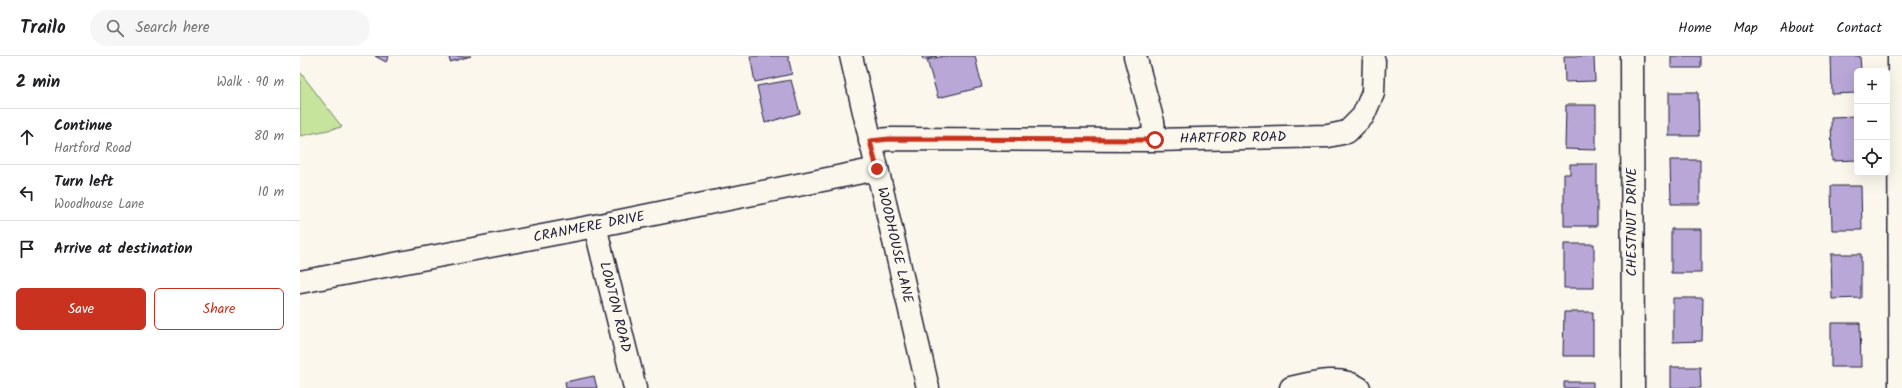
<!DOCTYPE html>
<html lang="en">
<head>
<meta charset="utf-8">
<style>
  body { margin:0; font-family:Kalam,sans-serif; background:#f6f6f6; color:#202124 }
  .controls { position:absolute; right:12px; top:12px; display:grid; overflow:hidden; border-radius:6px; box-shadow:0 4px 16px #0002 }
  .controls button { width:36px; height:36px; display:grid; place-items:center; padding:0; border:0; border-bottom:1px solid #e0e0e0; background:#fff; color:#202124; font:20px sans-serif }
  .stop { position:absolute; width:12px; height:12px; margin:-9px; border:3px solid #c8321e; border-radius:50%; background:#fff }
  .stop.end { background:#c8321e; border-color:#fff; box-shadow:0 1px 4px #0008 }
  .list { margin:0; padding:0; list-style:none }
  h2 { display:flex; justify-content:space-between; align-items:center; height:52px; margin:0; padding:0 16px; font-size:17px }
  h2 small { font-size:13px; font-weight:400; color:#757577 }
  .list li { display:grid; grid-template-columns:26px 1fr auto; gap:12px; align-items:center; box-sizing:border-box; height:56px; padding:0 16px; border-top:1px solid #e0e0e0 }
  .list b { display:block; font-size:15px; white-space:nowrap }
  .list p { margin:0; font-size:13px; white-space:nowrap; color:#757577 }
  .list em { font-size:13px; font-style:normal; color:#757577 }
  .actions { display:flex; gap:8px; padding:12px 16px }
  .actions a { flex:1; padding:9px 0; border:1px solid #c8321e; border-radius:6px; text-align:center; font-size:14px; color:#c8321e }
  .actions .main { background:#c8321e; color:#fff }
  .icon { flex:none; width:22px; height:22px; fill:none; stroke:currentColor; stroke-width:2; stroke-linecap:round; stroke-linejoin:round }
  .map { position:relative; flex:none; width:1602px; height:332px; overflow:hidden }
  header { display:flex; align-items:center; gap:24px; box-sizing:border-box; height:56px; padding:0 20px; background:#fff; border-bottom:1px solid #e0e0e0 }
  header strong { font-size:19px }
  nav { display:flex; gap:22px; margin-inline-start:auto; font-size:14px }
  .search { width:280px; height:36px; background:#f6f6f6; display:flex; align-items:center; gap:10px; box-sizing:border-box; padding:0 14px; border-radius:22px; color:#757577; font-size:15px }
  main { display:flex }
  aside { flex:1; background:#fff }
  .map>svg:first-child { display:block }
  .green { fill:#c6e49c; stroke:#74836c }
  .building { fill:#b8a7d7; stroke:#22223b }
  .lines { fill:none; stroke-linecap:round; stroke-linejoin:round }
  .street-casing { stroke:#22223b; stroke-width:25 }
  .secondary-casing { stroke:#22223b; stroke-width:25 }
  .street { stroke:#fbf7ec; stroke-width:22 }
  .secondary { stroke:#fbf7ec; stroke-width:22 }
  .route { stroke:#c8321e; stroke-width:5 }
  .labels { text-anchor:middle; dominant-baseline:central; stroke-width:4; stroke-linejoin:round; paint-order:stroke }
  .street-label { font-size:14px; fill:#22223b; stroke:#fbf7ec }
</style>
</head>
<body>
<header>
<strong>Trailo</strong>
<div class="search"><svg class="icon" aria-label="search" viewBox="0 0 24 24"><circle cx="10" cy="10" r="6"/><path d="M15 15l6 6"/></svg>Search here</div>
<nav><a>Home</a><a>Map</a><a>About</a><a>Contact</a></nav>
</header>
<main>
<aside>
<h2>2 min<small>Walk · 90 m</small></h2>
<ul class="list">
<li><svg class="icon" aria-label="ahead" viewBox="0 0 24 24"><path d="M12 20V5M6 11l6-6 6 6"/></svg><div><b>Continue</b><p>Hartford Road</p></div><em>80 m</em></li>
<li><svg class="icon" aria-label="left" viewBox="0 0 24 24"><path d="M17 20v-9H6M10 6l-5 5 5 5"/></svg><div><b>Turn left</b><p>Woodhouse Lane</p></div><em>10 m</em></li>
<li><svg class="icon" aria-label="arrive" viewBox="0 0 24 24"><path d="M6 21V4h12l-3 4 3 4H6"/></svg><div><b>Arrive at destination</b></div></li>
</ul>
<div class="actions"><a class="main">Save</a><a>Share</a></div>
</aside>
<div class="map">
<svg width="1602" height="332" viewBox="0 0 1602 332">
  <rect width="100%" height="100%" fill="#fbf7ec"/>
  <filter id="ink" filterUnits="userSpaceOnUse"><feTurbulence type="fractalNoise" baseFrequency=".025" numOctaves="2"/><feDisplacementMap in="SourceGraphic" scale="8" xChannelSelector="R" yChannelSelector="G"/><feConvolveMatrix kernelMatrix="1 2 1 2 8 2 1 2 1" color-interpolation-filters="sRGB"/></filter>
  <g filter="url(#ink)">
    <path class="green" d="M 0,16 L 42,71 L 0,80 Z"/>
    <path class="building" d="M 75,0 L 89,0 L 86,6 Z
      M 149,0 L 171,0 L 150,6 Z
      M 450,0 L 488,0 L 492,18 L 455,26 Z
      M 622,0 L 637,0 L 623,4 Z
      M 644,0 L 675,0 L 682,31 L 638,42 L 627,4 Z
      M 1264,0 L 1294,0 L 1295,25 L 1265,26 Z
      M 1371,0 L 1401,0 L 1401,12 L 1371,12 Z
      M 1531,0 L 1560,0 L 1561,15 L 1557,15 L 1557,37 L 1532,38 Z
      M 491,24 L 500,57 L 465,67 L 457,30 Z
      M 1369,36 L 1398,36 L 1399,80 L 1369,80 Z
      M 1266,49 L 1296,49 L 1296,94 L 1265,93 Z
      M 1557,60 L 1557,104 L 1532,105 L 1531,61 Z
      M 1370,104 L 1400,104 L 1400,148 L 1371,148 Z
      M 1270,108 L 1297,108 L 1297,170 L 1264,170 L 1264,118 L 1270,118 Z
      M 1531,130 L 1561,130 L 1562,174 L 1532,174 Z
      M 1371,173 L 1401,173 L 1401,217 L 1371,217 Z
      M 1264,188 L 1294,188 L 1294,232 L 1264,232 Z
      M 1531,198 L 1561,198 L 1561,242 L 1532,243 Z
      M 1373,242 L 1403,242 L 1402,285 L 1373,286 Z
      M 1264,256 L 1293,256 L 1293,300 L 1263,300 Z
      M 1531,267 L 1560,267 L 1561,311 L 1531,311 Z
      M 1371,311 L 1400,311 L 1401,332 L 1371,332 Z
      M 294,320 L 297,332 L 266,332 L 265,326 Z
      M 1264,326 L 1293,326 L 1293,332 L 1264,332 Z"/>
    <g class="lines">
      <g class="street-casing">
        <path id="street" d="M 835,0 L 853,66 L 855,84
          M 1332,0 L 1333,332
          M 1599,0 L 1600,332
          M 570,85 L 589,83 L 855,84 L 1028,80 L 1047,76 L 1063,60 L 1073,37 L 1074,5
          M 295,170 L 335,332
          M 0,226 L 295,170 L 577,113
          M 991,332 C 1012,327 1040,319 1059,332"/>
      </g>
      <g class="secondary-casing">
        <path id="secondary" d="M 551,0 L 628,332"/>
      </g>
      <use href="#street" class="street"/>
      <use href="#secondary" class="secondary"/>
    </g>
  </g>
  <g class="lines" filter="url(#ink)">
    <path class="route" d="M 577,113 L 570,85 L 589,83 L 855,84"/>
  </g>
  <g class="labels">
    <g class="street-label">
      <text transform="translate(933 82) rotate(-1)">HARTFORD ROAD</text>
      <text transform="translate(1332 166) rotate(-90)">CHESTNUT DRIVE</text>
      <text transform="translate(289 171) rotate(-11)">CRANMERE DRIVE</text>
      <text transform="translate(595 189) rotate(77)">WOODHOUSE LANE</text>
      <text transform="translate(315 251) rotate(76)">LOWTON ROAD</text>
    </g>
  </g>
</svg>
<div class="controls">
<button>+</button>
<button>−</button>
<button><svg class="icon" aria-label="locate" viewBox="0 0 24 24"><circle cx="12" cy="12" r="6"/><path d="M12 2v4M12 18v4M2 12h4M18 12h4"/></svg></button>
</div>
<div class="stop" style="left:855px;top:84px"></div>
<div class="stop end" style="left:577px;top:113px"></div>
</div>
</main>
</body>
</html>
